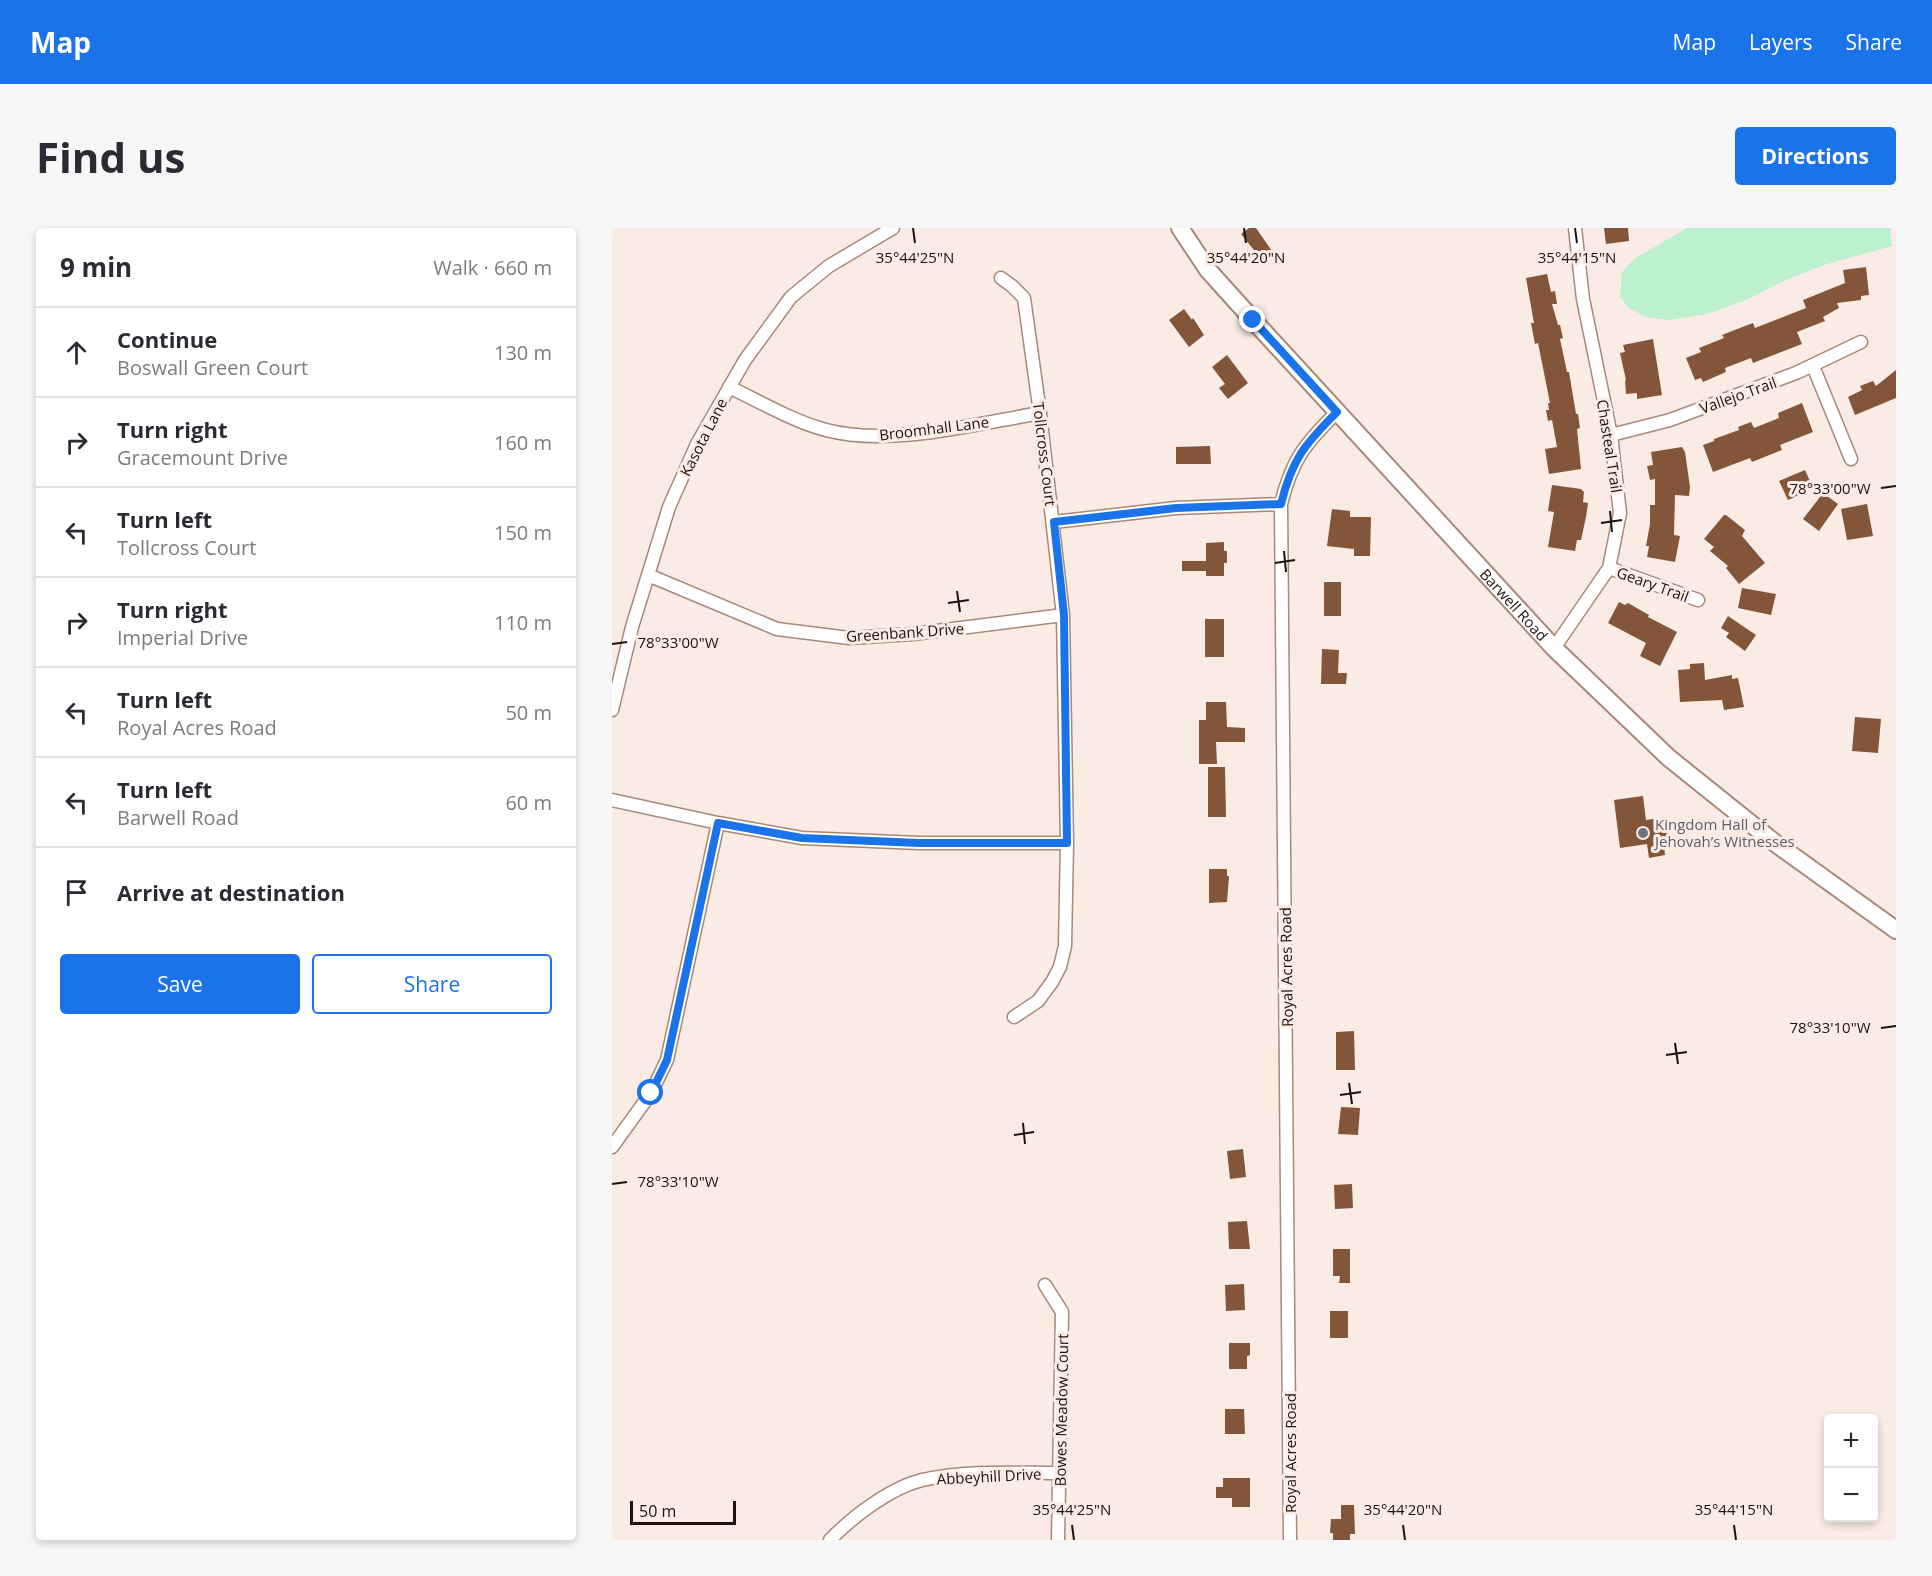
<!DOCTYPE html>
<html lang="en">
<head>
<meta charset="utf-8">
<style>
  body { margin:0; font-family:"Open Sans",sans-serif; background:#f7f7f7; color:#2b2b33 }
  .controls { position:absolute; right:18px; bottom:18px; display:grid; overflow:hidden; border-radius:6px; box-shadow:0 3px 9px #0003 }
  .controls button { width:54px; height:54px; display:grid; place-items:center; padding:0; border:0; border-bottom:2px solid #e1e1e2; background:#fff; color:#2b2b33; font:30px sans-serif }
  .scale { position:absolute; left:18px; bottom:15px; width:106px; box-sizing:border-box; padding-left:6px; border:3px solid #1e120c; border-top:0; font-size:16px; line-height:21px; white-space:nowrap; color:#1e120c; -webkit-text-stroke:4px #faebe4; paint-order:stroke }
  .stop { position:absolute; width:18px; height:18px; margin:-14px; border:4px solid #1a73e8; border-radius:50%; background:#fff }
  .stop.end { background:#1a73e8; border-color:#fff; box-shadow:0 2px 6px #0008 }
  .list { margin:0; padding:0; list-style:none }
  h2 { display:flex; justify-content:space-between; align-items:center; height:78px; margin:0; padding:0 24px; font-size:26px }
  h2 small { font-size:20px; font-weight:400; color:#7c7c81 }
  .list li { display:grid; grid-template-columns:39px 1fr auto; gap:18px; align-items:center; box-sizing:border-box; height:90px; padding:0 24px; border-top:2px solid #e1e1e2 }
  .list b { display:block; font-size:22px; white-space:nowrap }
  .list p { margin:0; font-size:20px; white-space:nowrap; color:#7c7c81 }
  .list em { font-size:20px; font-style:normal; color:#7c7c81 }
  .actions { display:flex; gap:12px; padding:18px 24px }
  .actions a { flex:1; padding:14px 0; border:2px solid #1a73e8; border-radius:6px; text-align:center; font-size:21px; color:#1a73e8 }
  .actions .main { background:#1a73e8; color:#fff }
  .icon { flex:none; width:33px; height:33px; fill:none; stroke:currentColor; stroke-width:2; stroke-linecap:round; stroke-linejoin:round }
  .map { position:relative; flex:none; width:1284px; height:1312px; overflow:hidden; border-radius:6px }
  header { display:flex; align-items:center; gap:36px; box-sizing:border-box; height:84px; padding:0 30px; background:#1a73e8; color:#fff }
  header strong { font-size:28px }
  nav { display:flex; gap:33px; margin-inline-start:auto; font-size:21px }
  .intro { display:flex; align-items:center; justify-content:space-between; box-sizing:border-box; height:144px; padding:0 36px }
  h1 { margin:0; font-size:42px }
  .button { padding:15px 27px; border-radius:6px; background:#1a73e8; color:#fff; font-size:21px; font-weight:700 }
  main { display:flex; gap:36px; padding:0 36px }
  aside { flex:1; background:#fff; border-radius:6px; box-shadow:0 3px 9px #0003 }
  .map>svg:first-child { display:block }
  .green { fill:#bdefd1 }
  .building { fill:#835539 }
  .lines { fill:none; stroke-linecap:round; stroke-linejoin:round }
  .minor-casing { stroke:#a98878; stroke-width:15 }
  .tertiary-casing { stroke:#a98878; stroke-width:20 }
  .minor { stroke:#fff; stroke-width:12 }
  .tertiary { stroke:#fff; stroke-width:16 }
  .route { stroke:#1a73e8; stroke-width:8 }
  .ticks { fill:none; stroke:#1e120c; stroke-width:2 }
  .worship-dot { fill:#6b7280; stroke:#faebe4; stroke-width:2 }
  .labels { text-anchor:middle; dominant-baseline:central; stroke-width:6; stroke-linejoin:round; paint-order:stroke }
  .street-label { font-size:15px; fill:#1e120c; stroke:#faebe4 }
  .worship-label { font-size:15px; fill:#5b616d; stroke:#faebe4; text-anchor:start }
  .ticks-label { font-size:15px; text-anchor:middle; fill:#1e120c; stroke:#faebe4; stroke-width:6; stroke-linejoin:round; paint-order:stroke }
</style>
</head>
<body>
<header>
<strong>Map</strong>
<nav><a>Map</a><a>Layers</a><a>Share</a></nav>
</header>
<div class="intro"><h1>Find us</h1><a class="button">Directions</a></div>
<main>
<aside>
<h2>9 min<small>Walk · 660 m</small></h2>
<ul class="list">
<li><svg class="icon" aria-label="ahead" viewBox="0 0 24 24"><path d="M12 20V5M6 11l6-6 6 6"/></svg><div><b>Continue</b><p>Boswall Green Court</p></div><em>130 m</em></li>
<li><svg class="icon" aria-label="right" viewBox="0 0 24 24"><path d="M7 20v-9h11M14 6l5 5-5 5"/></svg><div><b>Turn right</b><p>Gracemount Drive</p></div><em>160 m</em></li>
<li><svg class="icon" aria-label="left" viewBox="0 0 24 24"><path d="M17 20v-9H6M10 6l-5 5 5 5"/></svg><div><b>Turn left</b><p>Tollcross Court</p></div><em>150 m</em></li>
<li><svg class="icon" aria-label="right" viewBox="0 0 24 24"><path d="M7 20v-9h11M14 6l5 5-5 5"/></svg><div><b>Turn right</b><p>Imperial Drive</p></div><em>110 m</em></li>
<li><svg class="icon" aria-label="left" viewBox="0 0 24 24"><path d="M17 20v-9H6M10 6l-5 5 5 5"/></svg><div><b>Turn left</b><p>Royal Acres Road</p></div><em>50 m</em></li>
<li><svg class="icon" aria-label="left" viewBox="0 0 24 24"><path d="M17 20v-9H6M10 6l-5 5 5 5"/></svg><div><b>Turn left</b><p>Barwell Road</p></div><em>60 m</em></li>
<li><svg class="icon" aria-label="arrive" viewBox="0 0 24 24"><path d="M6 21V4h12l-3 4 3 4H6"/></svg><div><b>Arrive at destination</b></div></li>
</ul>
<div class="actions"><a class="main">Save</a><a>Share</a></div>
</aside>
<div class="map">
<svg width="1284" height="1312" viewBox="0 0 1284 1312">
  <rect width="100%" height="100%" fill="#faebe4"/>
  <path class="green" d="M 1075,0 L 1278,0 L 1280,18 L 1212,37 L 1169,54 L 1134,72 L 1095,86 L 1058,92 L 1034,89 L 1016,79 L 1008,69 L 1010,44 L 1022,31 Z"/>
  <path class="building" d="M 637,0 L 644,0 L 660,23 L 649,31 L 629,6 Z
    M 992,0 L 1016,0 L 1017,13 L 994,16 Z
    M 1254,39 L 1257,67 L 1249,68 L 1249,72 L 1225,75 L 1227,80 L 1211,89 L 1213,93 L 1185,104 L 1190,116 L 1141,135 L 1139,130 L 1113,140 L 1114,144 L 1091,154 L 1089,150 L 1083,152 L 1074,130 L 1089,124 L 1087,120 L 1112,110 L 1110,107 L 1133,98 L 1141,95 L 1143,100 L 1194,80 L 1191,72 L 1233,55 L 1231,42 Z
    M 935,46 L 939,64 L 943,63 L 945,76 L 940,76 L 946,97 L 948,97 L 951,110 L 948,111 L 955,144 L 957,144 L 964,186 L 966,186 L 968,200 L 965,201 L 969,241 L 937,246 L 933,221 L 945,219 L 940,192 L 936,193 L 934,182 L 937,182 L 936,175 L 938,175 L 926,115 L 923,116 L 919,95 L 922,95 L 914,50 Z
    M 572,81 L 580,92 L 581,90 L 592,107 L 577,119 L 557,92 Z
    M 1041,111 L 1050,167 L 1025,171 L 1025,165 L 1014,166 L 1013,153 L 1014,152 L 1008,125 L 1013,124 L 1011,117 Z
    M 615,127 L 636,155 L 616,171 L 607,160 L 613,156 L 600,139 Z
    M 1284,142 L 1284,170 L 1243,187 L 1236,169 L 1250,162 L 1248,158 L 1261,153 L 1264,158 Z
    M 1190,175 L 1201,204 L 1168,217 L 1170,222 L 1140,234 L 1138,230 L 1101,244 L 1091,217 L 1102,213 L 1102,211 L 1127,202 L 1126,199 L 1139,194 L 1142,200 L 1167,190 L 1166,185 Z
    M 598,218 L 599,236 L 564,236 L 564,219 Z
    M 1070,219 L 1073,224 L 1078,259 L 1077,268 L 1063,267 L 1062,307 L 1068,308 L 1063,334 L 1035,329 L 1037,318 L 1034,318 L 1038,296 L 1038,277 L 1043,277 L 1043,251 L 1038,252 L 1035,238 L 1041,237 L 1039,224 Z
    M 1193,242 L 1201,260 L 1176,272 L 1167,253 Z
    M 940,257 L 969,261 L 972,264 L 971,274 L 976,275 L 974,289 L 969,312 L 965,312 L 963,323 L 936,319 L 942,284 L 936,283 Z
    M 1211,265 L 1226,276 L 1207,303 L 1191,291 Z
    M 1255,276 L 1261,308 L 1235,312 L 1229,281 Z
    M 720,281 L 738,283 L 738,289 L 759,289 L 758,328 L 742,328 L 742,321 L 715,318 Z
    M 1112,287 L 1114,287 L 1133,302 L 1130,308 L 1153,335 L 1127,356 L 1114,340 L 1116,338 L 1098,323 L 1102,319 L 1092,311 Z
    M 612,314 L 612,323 L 615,323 L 615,335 L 612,335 L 612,348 L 594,348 L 594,343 L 570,343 L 570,333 L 594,333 L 594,315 Z
    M 712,354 L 729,354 L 729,388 L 712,388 Z
    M 1130,360 L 1164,366 L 1159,387 L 1126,380 Z
    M 1007,374 L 1013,377 L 1016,375 L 1037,387 L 1036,389 L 1065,404 L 1048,438 L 1028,428 L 1034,415 L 996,395 Z
    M 1116,388 L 1144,407 L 1133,423 L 1114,409 L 1117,405 L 1109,400 Z
    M 593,391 L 612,391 L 612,429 L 593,429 Z
    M 710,421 L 727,422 L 726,445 L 735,445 L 734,456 L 709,456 Z
    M 1092,435 L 1093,452 L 1120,447 L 1120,451 L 1126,450 L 1132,479 L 1112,482 L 1110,472 L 1068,474 L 1066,442 L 1078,441 L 1078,436 Z
    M 594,474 L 614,474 L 615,499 L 633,500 L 633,514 L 604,514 L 605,536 L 587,536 L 587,492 L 594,492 Z
    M 1243,489 L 1269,491 L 1266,525 L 1240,523 Z
    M 596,539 L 613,539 L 614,589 L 596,589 Z
    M 1031,568 L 1034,592 L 1054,589 L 1058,614 L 1052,615 L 1053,627 L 1037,630 L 1035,616 L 1008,620 L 1002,572 Z
    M 597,641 L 615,641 L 615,648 L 617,648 L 615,674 L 597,675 Z
    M 742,803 L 743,842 L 724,842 L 724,804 Z
    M 729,879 L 748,880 L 746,907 L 726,906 Z
    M 631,921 L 634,949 L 618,951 L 615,923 Z
    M 740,956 L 741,980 L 723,981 L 722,957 Z
    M 635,993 L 638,1021 L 617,1021 L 616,994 Z
    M 721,1021 L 738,1021 L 738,1055 L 727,1055 L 728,1048 L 721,1048 Z
    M 632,1056 L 633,1082 L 614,1083 L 613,1057 Z
    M 718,1083 L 736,1083 L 736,1110 L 718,1110 Z
    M 617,1115 L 638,1115 L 638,1127 L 635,1128 L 635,1141 L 617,1141 Z
    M 613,1181 L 632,1181 L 633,1206 L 613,1206 Z
    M 611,1250 L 638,1250 L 638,1279 L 620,1279 L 620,1270 L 604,1270 L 604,1259 L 611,1259 Z
    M 729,1277 L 742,1277 L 743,1306 L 738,1306 L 738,1312 L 721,1312 L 721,1305 L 718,1305 L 719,1291 L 729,1291 Z"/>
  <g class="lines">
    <g class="minor-casing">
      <path id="minor" d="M 389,50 L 400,58 L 412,70 L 428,185 L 451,387 L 455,615 L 453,718 L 448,739 L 440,754 L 426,773 L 402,789
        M 1201,138 L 1239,231
        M 117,159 C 149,174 180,193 214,202 C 278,219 364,196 428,185
        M 999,207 L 1058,192 L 1184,145 L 1249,114
        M 442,294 L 564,280 L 669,276
        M 997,340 L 1086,372
        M 36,347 L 165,401 L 237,410 L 301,406 L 451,387
        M 942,420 L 997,340 L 1008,285 L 999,207 L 971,71 L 963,0
        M 0,482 L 20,399 L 57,279 L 85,216 L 133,132 L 179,69 L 217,38 L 281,0
        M 0,572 L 106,595 L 190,610 L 307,615 L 455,615
        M 0,919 L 39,865 L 55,832 L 106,595
        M 433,1057 L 450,1084 L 446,1312
        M 218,1312 C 240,1289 278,1260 310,1252 C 354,1242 402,1245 448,1245
        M 678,1312 L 669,276 C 680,231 693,216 725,184"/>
    </g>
    <g class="tertiary-casing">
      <g id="tertiary">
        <path id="s1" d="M 568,0 L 596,42 L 641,92 L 942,420 L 1057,530 L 1163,615 L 1284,702"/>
      </g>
    </g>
    <use href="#minor" class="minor"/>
    <use href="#tertiary" class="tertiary"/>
  </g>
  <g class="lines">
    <path class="route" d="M 39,865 L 55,832 L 106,595 L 190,610 L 307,615 L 455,615 L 452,387 L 442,294 L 564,280 L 669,276 C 680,231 693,216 725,184 L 641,92"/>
  </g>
  <path class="ticks" d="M 301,0 L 303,15M 632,0 L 634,15M 963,0 L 965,15M 1269,260 L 1284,258M 998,283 L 1000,304M 989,295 L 1010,292M 672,323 L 674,344M 663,335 L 683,332M 345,363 L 348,384M 336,375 L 357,372M 0,416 L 15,414M 1269,800 L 1284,798M 1063,815 L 1066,836M 1054,827 L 1075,824M 737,855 L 740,876M 728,867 L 749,864M 411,895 L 413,916M 402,907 L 422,904M 0,956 L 15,954M 460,1297 L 462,1312M 791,1297 L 793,1312M 1122,1297 L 1124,1312"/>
  <circle class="worship-dot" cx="1031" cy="605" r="6"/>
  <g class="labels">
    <g class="street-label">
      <text transform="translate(1126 167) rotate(-20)">Vallejo Trail</text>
      <text transform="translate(322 200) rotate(-7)">Broomhall Lane</text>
      <text transform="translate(91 209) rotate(-63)">Kasota Lane</text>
      <text transform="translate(998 218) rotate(81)">Chasteal Trail</text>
      <text transform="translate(433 226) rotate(83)">Tollcross Court</text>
      <text transform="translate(1041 356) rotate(20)">Geary Trail</text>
      <text stroke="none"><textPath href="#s1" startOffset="504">Barwell Road</textPath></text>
      <text transform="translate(293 404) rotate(-4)">Greenbank Drive</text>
      <text transform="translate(674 739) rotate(-91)">Royal Acres Road</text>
      <text transform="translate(449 1182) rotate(-89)">Bowes Meadow Court</text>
      <text transform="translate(678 1225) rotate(-90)">Royal Acres Road</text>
      <text transform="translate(377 1248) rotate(-3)">Abbeyhill Drive</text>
    </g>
    <g class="worship-label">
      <text x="1043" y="596">Kingdom Hall of<tspan x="1043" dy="17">Jehovah’s Witnesses</tspan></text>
    </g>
  </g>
  <g class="ticks-label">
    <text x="303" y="35">35°44'25"N</text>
    <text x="634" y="35">35°44'20"N</text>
    <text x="965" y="35">35°44'15"N</text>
    <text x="1218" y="266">78°33'00"W</text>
    <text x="66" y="420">78°33'00"W</text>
    <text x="1218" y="805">78°33'10"W</text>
    <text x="66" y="959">78°33'10"W</text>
    <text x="460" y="1287">35°44'25"N</text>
    <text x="791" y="1287">35°44'20"N</text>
    <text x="1122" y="1287">35°44'15"N</text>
  </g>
</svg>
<div class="controls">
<button>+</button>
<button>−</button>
</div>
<div class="scale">50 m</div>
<div class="stop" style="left:39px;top:865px"></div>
<div class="stop end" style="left:641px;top:92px"></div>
</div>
</main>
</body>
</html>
